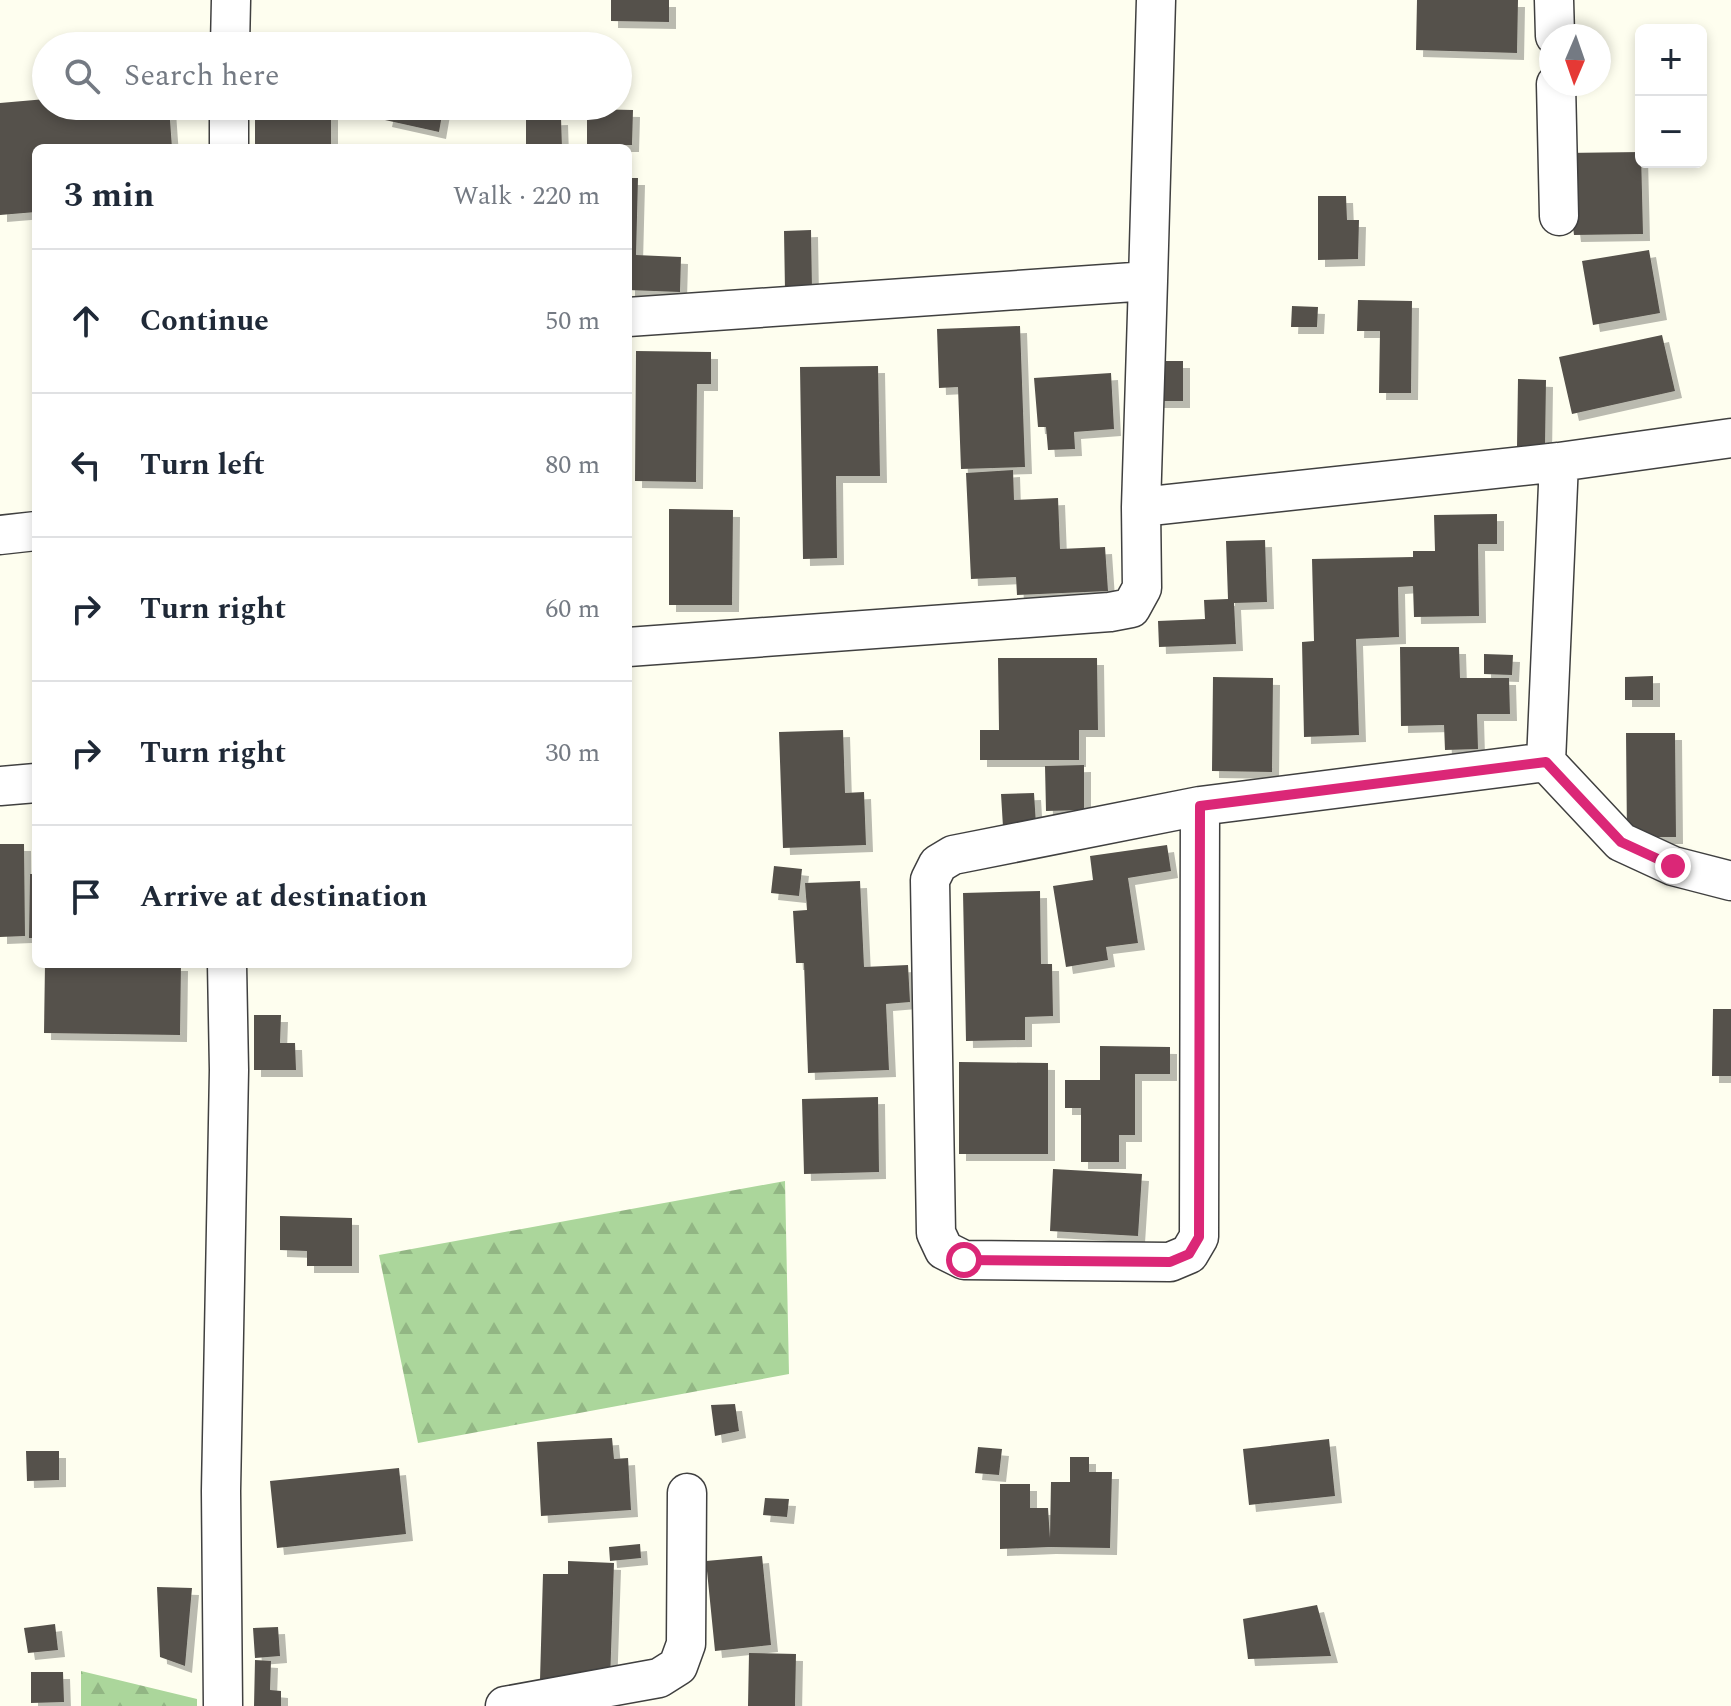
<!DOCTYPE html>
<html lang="en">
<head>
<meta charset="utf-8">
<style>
  body { margin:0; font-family:Spectral,serif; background:#f2f2f3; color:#1f2937 }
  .controls { position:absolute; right:24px; top:24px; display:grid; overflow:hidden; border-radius:12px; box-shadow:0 4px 12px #0003 }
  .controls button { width:72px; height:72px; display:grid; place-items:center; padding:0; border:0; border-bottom:2px solid #e0e1e3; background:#fff; color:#1f2937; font:40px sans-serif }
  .compass { position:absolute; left:1539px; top:24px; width:72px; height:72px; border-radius:50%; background:#fff; box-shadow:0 4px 12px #0003; rotate:182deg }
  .stop { position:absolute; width:24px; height:24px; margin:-18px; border:6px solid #db2777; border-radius:50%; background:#fff }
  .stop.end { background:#db2777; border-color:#fff; box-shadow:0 2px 8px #0008 }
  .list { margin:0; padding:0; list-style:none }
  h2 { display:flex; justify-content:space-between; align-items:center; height:104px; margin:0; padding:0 32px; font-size:34px }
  h2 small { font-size:26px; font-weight:400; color:#747a83 }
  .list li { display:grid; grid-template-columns:52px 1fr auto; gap:24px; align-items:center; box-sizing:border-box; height:144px; padding:0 32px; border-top:2px solid #e0e1e3 }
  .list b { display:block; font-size:30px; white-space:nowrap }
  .list em { font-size:26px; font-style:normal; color:#747a83 }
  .icon { flex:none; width:44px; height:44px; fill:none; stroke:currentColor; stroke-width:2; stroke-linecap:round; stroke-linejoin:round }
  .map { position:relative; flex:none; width:1731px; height:1706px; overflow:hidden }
  .search { position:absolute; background:#fff; box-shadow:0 4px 12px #0003; left:32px; top:32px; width:600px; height:88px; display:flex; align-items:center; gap:20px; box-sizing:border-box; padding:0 28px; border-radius:44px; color:#747a83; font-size:30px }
  .panel { position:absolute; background:#fff; box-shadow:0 4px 12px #0003; left:32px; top:144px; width:600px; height:824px; border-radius:12px }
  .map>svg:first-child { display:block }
  .forest { fill:url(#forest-firs) }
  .building { fill:#55514b; filter:url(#shadow) }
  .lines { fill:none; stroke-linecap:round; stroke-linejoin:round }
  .minor-casing { stroke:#404040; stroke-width:41 }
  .minor { stroke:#fff; stroke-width:38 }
  .route { stroke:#db2777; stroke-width:10 }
</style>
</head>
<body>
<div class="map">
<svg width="1731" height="1706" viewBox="0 0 1731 1706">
  <defs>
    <pattern id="forest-firs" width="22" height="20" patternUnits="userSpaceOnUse" patternTransform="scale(2)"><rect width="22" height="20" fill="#abd69b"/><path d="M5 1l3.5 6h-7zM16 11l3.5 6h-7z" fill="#92b684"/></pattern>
    <filter id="shadow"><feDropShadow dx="7" dy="7" stdDeviation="0" flood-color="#0004"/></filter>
  </defs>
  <rect width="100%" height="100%" fill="#fefeef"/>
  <path class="forest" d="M 785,1181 L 789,1374 L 418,1443 L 379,1255 Z
    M 81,1671 L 197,1699 L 197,1706 L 81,1706 Z"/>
  <path class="building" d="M 611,0 L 669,0 L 669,22 L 611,21 Z
    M 1417,0 L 1518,0 L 1517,53 L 1416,50 Z
    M 46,99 L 46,106 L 169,106 L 172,148 L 36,148 L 36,212 L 0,215 L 0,103 Z
    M 255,106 L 331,106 L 331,148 L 255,148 Z
    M 388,106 L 432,106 L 443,109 L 439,132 L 385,120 Z
    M 587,109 L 633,110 L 632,145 L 587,145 Z
    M 561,118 L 562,148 L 526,148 L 526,119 Z
    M 1641,152 L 1643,234 L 1574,235 L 1564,153 Z
    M 628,178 L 638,178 L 636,255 L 681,257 L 680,292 L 628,290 Z
    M 1318,196 L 1346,196 L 1347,220 L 1359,220 L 1358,259 L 1318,260 Z
    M 811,230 L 812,290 L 785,290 L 784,231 Z
    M 1649,250 L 1660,313 L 1593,325 L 1582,261 Z
    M 1358,300 L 1412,301 L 1411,393 L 1379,393 L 1380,331 L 1357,331 Z
    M 1292,306 L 1318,307 L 1317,327 L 1291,327 Z
    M 1020,326 L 1025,467 L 961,469 L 958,387 L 939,388 L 937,329 Z
    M 1662,335 L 1675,391 L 1572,414 L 1559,357 Z
    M 636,351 L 711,352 L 711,384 L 697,384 L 696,482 L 635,481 Z
    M 1156,361 L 1183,361 L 1183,401 L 1156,401 Z
    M 878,366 L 880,476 L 836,476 L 837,558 L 803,559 L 800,367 Z
    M 1111,373 L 1114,429 L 1074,432 L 1075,449 L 1048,450 L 1046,427 L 1038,427 L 1034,378 Z
    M 1518,379 L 1546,380 L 1545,447 L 1517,447 Z
    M 1013,470 L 1014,500 L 1058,498 L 1060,549 L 1105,547 L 1108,591 L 1017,595 L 1016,577 L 971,579 L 966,473 Z
    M 669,509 L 733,510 L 732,605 L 669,605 Z
    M 1497,514 L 1497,544 L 1478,544 L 1479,616 L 1414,617 L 1413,586 L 1398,587 L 1399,637 L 1356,639 L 1359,735 L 1304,737 L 1302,642 L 1314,641 L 1312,559 L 1413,557 L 1413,551 L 1435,551 L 1434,515 Z
    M 1265,540 L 1267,602 L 1234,603 L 1236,644 L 1159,647 L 1158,621 L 1205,619 L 1204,600 L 1228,599 L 1226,541 Z
    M 1400,647 L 1459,647 L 1460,678 L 1509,678 L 1510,714 L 1477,714 L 1478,749 L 1445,750 L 1444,725 L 1401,726 Z
    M 1484,654 L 1513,655 L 1512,675 L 1484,674 Z
    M 998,658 L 1097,658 L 1098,730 L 1079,730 L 1079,760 L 980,760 L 980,730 L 999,730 Z
    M 1653,676 L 1653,700 L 1625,700 L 1625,677 Z
    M 1213,677 L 1273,678 L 1272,772 L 1212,771 Z
    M 843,730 L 845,793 L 864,792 L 866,845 L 783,848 L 779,732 Z
    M 1626,733 L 1675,733 L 1676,837 L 1627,837 Z
    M 1084,765 L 1084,810 L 1046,811 L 1045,766 Z
    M 1034,793 L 1036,825 L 1003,827 L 1001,794 Z
    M 0,844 L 24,844 L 25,936 L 0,937 Z
    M 1167,845 L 1171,871 L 1128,878 L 1138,943 L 1106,947 L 1108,960 L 1066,967 L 1053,886 L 1093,880 L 1090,856 Z
    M 774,866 L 802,869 L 799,896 L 771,893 Z
    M 30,874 L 36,874 L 36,938 L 29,938 Z
    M 860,881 L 864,967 L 908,965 L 910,1002 L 886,1004 L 889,1070 L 808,1073 L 804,963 L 796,963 L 793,911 L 807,910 L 805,883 Z
    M 1040,891 L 1041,964 L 1052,964 L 1053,1016 L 1025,1017 L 1025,1040 L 966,1041 L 963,893 Z
    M 45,964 L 181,964 L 180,1035 L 44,1033 Z
    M 1713,1009 L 1731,1009 L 1731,1076 L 1712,1076 Z
    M 254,1015 L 281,1015 L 280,1043 L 295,1043 L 296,1070 L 254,1070 Z
    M 1100,1046 L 1170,1047 L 1170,1074 L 1135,1074 L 1135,1135 L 1119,1135 L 1119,1162 L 1081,1162 L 1081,1108 L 1065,1108 L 1065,1080 L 1100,1080 Z
    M 959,1062 L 1048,1063 L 1048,1154 L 959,1154 Z
    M 878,1097 L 879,1172 L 804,1174 L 802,1099 Z
    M 1053,1169 L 1142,1174 L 1138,1236 L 1050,1231 Z
    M 280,1216 L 352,1218 L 352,1266 L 307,1266 L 307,1251 L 280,1250 Z
    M 735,1404 L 739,1431 L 715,1436 L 711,1405 Z
    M 612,1438 L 614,1459 L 628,1458 L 631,1510 L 541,1516 L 537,1442 Z
    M 1329,1439 L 1335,1496 L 1249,1505 L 1243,1449 Z
    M 978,1447 L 1002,1449 L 999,1475 L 975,1473 Z
    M 26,1451 L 59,1451 L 59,1480 L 27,1481 Z
    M 1070,1457 L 1089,1457 L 1089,1472 L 1112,1472 L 1110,1548 L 1049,1547 L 1000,1549 L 1000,1484 L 1030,1484 L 1030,1508 L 1048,1508 L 1050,1538 L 1051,1482 L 1070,1482 Z
    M 399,1468 L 406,1534 L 277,1548 L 270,1481 Z
    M 765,1498 L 789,1499 L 787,1517 L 763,1515 Z
    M 640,1544 L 641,1558 L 610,1561 L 609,1547 Z
    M 762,1556 L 771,1645 L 715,1651 L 706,1561 Z
    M 568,1561 L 614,1563 L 610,1682 L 540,1680 L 543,1574 L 568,1574 Z
    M 157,1587 L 192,1588 L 185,1666 L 160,1657 Z
    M 1317,1605 L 1331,1656 L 1248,1659 L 1243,1619 Z
    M 55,1624 L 58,1650 L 28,1653 L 24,1628 Z
    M 278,1627 L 280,1656 L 255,1658 L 253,1628 Z
    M 749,1653 L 796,1654 L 795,1706 L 748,1706 Z
    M 255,1660 L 271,1661 L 270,1690 L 281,1691 L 281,1706 L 254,1706 Z
    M 31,1672 L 63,1672 L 64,1702 L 31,1703 Z"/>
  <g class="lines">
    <g class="minor-casing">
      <path id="minor" d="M 1554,0 L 1555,36
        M 230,46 L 231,0
        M 1556,84 L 1559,216
        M 229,148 L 229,106
        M 1148,281 L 1156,0
        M 628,317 L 1148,281 L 1141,507 L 1142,588 L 1131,608 L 1110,612 L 628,647
        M 1559,462 L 1546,762 L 1621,842 L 1673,866 L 1731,881
        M 1141,507 L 1559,462 L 1731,438
        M 0,535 L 36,531
        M 0,786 L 36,783
        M 1200,806 L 1199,1237 L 1189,1254 L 1170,1262 L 964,1260 L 944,1250 L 936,1233 L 930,880 L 938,864 L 953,855 L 1200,806 L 1546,762
        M 223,1706 L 221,1491 L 229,1070 L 227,964
        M 505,1706 L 659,1678 L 678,1666 L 686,1644 L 687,1493"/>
    </g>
    <use href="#minor" class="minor"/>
  </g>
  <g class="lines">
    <path class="route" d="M 964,1260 L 1170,1262 L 1189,1254 L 1199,1237 L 1200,806 L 1546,762 L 1621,842 L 1673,866"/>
  </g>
</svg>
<div class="controls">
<button>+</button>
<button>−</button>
</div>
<svg class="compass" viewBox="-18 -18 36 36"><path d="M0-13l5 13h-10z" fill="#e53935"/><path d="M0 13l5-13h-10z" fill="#747a83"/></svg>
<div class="stop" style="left:964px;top:1260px"></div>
<div class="stop end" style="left:1673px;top:866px"></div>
<div class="search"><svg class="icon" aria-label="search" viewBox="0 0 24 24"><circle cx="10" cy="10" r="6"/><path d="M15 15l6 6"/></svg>Search here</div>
<section class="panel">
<h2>3 min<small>Walk · 220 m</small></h2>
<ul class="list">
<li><svg class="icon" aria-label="ahead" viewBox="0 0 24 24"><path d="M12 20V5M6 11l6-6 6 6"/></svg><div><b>Continue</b></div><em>50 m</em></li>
<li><svg class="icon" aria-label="left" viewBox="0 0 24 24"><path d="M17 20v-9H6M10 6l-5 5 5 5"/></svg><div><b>Turn left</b></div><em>80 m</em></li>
<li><svg class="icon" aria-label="right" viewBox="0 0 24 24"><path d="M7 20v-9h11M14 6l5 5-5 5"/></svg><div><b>Turn right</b></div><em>60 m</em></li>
<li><svg class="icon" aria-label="right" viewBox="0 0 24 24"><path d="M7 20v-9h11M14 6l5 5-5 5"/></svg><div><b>Turn right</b></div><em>30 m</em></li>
<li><svg class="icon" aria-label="arrive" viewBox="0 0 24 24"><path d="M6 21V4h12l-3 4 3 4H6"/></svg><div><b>Arrive at destination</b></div></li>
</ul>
</section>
</div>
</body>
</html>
